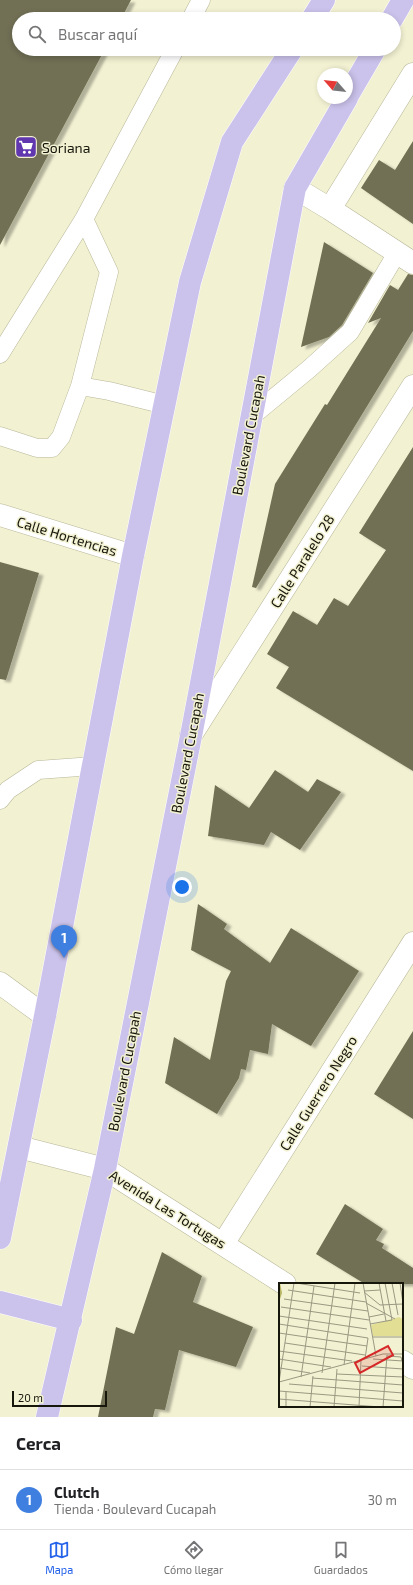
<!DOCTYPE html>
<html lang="es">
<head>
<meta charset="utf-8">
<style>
  body { margin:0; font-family:"Exo 2",sans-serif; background:#f6f6f6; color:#202124 }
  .compass { position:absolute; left:317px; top:68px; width:36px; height:36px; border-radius:50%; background:#fff; box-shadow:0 2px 6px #0003; rotate:298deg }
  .scale { position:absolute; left:12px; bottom:10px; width:95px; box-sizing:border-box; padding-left:4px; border:2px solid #16160b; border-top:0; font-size:11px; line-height:14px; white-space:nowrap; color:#16160b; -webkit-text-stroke:3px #f2f1d2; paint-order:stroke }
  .you { position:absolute; left:182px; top:887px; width:14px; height:14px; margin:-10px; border:3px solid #fff; border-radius:50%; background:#1a73e8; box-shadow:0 0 0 6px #1a73e833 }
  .badge { display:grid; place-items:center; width:26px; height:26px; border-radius:50%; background:#2563eb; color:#fff; font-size:13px; font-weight:700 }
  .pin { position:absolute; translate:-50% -33px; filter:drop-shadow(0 1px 2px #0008) }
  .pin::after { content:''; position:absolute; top:21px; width:14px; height:12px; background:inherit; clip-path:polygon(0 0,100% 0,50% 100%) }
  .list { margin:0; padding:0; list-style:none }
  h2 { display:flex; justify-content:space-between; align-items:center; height:52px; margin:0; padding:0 16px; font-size:17px }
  h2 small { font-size:13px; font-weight:400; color:#757577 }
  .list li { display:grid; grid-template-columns:26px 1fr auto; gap:12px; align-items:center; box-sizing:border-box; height:60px; padding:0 16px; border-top:1px solid #e0e0e0 }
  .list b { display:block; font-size:15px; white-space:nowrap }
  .list p { margin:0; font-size:13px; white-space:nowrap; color:#757577 }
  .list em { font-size:13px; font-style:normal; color:#757577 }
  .icon { flex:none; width:22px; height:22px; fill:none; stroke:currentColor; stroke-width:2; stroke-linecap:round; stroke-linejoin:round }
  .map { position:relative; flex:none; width:413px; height:1417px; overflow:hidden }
  .search { position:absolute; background:#fff; box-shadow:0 2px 6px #0003; left:12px; right:12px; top:12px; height:44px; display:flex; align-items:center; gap:10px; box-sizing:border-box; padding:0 14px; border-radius:22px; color:#757577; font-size:15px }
  .sheet { height:112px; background:#fff }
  nav { display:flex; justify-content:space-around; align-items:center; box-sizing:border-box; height:56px; border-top:1px solid #e0e0e0; background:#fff; font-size:11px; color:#757577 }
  nav a { display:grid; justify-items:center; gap:2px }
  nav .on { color:#2563eb }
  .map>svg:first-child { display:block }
  .building { fill:#717054; filter:url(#shadow) }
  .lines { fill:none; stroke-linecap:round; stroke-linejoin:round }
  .lane-casing { stroke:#b8b799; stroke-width:19 }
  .street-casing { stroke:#b8b799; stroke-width:23 }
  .secondary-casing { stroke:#b8b799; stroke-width:23 }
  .primary-casing { stroke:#fff; stroke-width:23 }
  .lane { stroke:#fff; stroke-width:18 }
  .street { stroke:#fff; stroke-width:22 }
  .secondary { stroke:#fff; stroke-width:22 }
  .primary { stroke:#ccc3ec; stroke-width:22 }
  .labels { text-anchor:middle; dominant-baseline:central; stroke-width:3; stroke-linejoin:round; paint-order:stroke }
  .poi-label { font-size:14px; fill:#16160b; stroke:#f2f1d2; text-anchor:start }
  .street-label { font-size:14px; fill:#16160b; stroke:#f2f1d2 }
  .inset-river { fill:none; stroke:#b8b564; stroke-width:2 }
  .inset-road { fill:none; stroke:#9a9982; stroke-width:1 }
  .view { fill:#d62828; fill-opacity:0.15; stroke:#d62828; stroke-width:2 }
  .inset-edge { fill:none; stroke:#16160b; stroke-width:2 }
</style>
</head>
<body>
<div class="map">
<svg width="413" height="1417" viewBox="0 0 413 1417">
  <defs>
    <filter id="shadow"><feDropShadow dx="4.5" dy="2.5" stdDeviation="1" flood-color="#0004"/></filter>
  </defs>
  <rect width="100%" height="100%" fill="#f2f1d2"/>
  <path class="building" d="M 0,0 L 131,0 L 121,19 L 19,19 L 19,49 L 105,49 L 0,245 Z
    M 413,141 L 413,224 L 361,188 L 379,160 L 395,170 Z
    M 324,242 L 373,273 L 342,325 L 329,337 L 301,347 Z
    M 408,274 L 413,275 L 413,331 L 256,588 L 252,587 L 275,484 L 325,404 L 327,405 L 381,318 L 368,323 L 390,285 L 398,290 Z
    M 413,447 L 413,771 L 276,688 L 289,667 L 267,654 L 293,611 L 317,625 L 334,598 L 348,606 L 386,550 L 359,533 Z
    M 0,562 L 39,573 L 6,680 L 0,679 Z
    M 275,770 L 308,792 L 317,779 L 341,792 L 300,850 L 271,832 L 264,845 L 208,836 L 215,785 L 249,808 Z
    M 198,904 L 227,924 L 224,929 L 270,963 L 291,928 L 359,971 L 311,1046 L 272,1024 L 268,1054 L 250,1050 L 246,1070 L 241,1069 L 239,1078 L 217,1114 L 165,1083 L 174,1037 L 210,1060 L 226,981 L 231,971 L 191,950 Z
    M 413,1031 L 413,1119 L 374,1094 Z
    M 345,1204 L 383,1229 L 376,1240 L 384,1244 L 382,1248 L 413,1268 L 413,1284 L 365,1284 L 316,1254 Z
    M 162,1252 L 202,1276 L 193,1302 L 253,1327 L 236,1367 L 179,1350 L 165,1410 L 155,1409 L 153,1417 L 98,1417 L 116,1327 L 134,1334 Z"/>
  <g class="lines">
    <g class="lane-casing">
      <path id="lane" d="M 191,19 L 201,0
        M 0,354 L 84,219 L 175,49
        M 80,386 L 109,391 L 165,405
        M 252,416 L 309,369 L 350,332 L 397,253
        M 0,436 L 37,448 L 52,448 L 61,437 L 80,386 L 109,272 L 84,219
        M 0,800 L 8,790 L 38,770 L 93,766"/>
    </g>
    <g class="street-casing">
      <path id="street" d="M 295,188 L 330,209 L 413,263
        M 330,209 L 413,74
        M 191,735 L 413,386
        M 0,983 L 45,1016
        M 19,1147 L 105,1169 L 285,1284
        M 223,1244 L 413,943
        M 402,1361 L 413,1368"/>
    </g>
    <g class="secondary-casing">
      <path id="secondary" d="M 0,515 L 133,556"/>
    </g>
    <g class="primary-casing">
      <path id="primary" d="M 312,19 L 324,0
        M 392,19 L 403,0
        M 347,97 L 375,49
        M 0,1238 L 45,1016 L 133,556 L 190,282 L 232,142 L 292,49
        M 0,1302 L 71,1320
        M 47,1417 L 105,1169 L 191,736 L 295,188 L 347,98"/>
    </g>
    <use href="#lane" class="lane"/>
    <use href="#street" class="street"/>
    <use href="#secondary" class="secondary"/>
    <use href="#primary" class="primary"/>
  </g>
  <defs>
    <g id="supermarket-square" transform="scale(1.15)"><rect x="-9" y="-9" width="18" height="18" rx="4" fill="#6037af" stroke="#f2f1d2"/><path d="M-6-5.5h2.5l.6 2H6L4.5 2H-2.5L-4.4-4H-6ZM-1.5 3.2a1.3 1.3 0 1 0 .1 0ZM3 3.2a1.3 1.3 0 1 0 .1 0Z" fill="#fff"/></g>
  </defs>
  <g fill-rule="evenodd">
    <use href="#supermarket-square" x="26" y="147"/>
  </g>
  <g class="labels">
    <g class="poi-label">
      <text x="42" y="147">Soriana</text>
    </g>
    <g class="street-label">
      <text transform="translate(248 435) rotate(-79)">Boulevard Cucapah</text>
      <text transform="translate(67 536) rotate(17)">Calle Hortencias</text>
      <text transform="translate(302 561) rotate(-58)">Calle Paralelo 28</text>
      <text transform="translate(187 753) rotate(-79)">Boulevard Cucapah</text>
      <text transform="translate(124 1071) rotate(-79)">Boulevard Cucapah</text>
      <text transform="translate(318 1093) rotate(-58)">Calle Guerrero Negro</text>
      <text transform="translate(168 1209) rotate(32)">Avenida Las Tortugas</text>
    </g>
  </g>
  <g transform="translate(279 1283)">
    <rect width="124" height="124" fill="#f2f1d2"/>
    <path d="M 120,34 L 124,36 L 124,53 L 94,53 L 92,42 Z" fill="#e2df94"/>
    <path class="inset-river" d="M 0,16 L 2,10 L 0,0"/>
    <path class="inset-road" d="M 17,0 L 81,10M 78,0 L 103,0M 84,0 L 97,73M 100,0 L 107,38M 106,0 L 113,37M 113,0 L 119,32M 121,0 L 124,20M 9,7 L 87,19M 85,8 L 101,7M 85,9 L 101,22 L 124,21M 5,16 L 89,28M 87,20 L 116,36M 2,24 L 90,37M 0,33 L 88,46M 90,34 L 105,31M 0,41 L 89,55 L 86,76M 91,41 L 113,37M 0,50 L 88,63M 94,54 L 124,54M 6,60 L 86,72M 0,68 L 73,78M 108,73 L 122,74 L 123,78M 0,76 L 52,84M 94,76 L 124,78M 65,82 L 76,0M 83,83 L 124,86M 1,85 L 31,90M 43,90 L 56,0M 58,91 L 124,94M 22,94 L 35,3M 33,95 L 124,102M 0,99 L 15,0M 0,99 L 104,71 L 124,71M 10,101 L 124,110M 0,108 L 124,118M 0,116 L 101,124M 7,124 L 7,109M 31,124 L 34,93M 55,124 L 58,86M 80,124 L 82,77M 104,124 L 108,72"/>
    <path class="view" d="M 109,63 L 114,72 L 81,90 L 76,80 Z"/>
    <rect width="124" height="124" class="inset-edge"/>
  </g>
</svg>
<svg class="compass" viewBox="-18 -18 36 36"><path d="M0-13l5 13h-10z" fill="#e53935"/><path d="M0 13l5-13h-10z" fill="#757577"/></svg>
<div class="scale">20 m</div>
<div class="you"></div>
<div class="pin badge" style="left:64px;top:958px;background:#3f7fe0">1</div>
<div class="search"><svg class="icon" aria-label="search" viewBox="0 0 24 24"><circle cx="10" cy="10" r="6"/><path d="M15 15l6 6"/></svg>Buscar aquí</div>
</div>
<section class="sheet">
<h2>Cerca<small></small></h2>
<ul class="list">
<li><span class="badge" style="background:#3f7fe0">1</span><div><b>Clutch</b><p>Tienda · Boulevard Cucapah</p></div><em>30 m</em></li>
</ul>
</section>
<nav>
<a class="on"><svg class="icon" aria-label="map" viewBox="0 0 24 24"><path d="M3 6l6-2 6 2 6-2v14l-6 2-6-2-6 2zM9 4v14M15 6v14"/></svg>Mapa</a>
<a><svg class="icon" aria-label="directions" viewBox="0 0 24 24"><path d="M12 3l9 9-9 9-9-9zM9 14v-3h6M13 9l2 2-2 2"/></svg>Cómo llegar</a>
<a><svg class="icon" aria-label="saved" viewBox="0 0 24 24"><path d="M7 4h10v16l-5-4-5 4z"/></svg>Guardados</a>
</nav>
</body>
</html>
